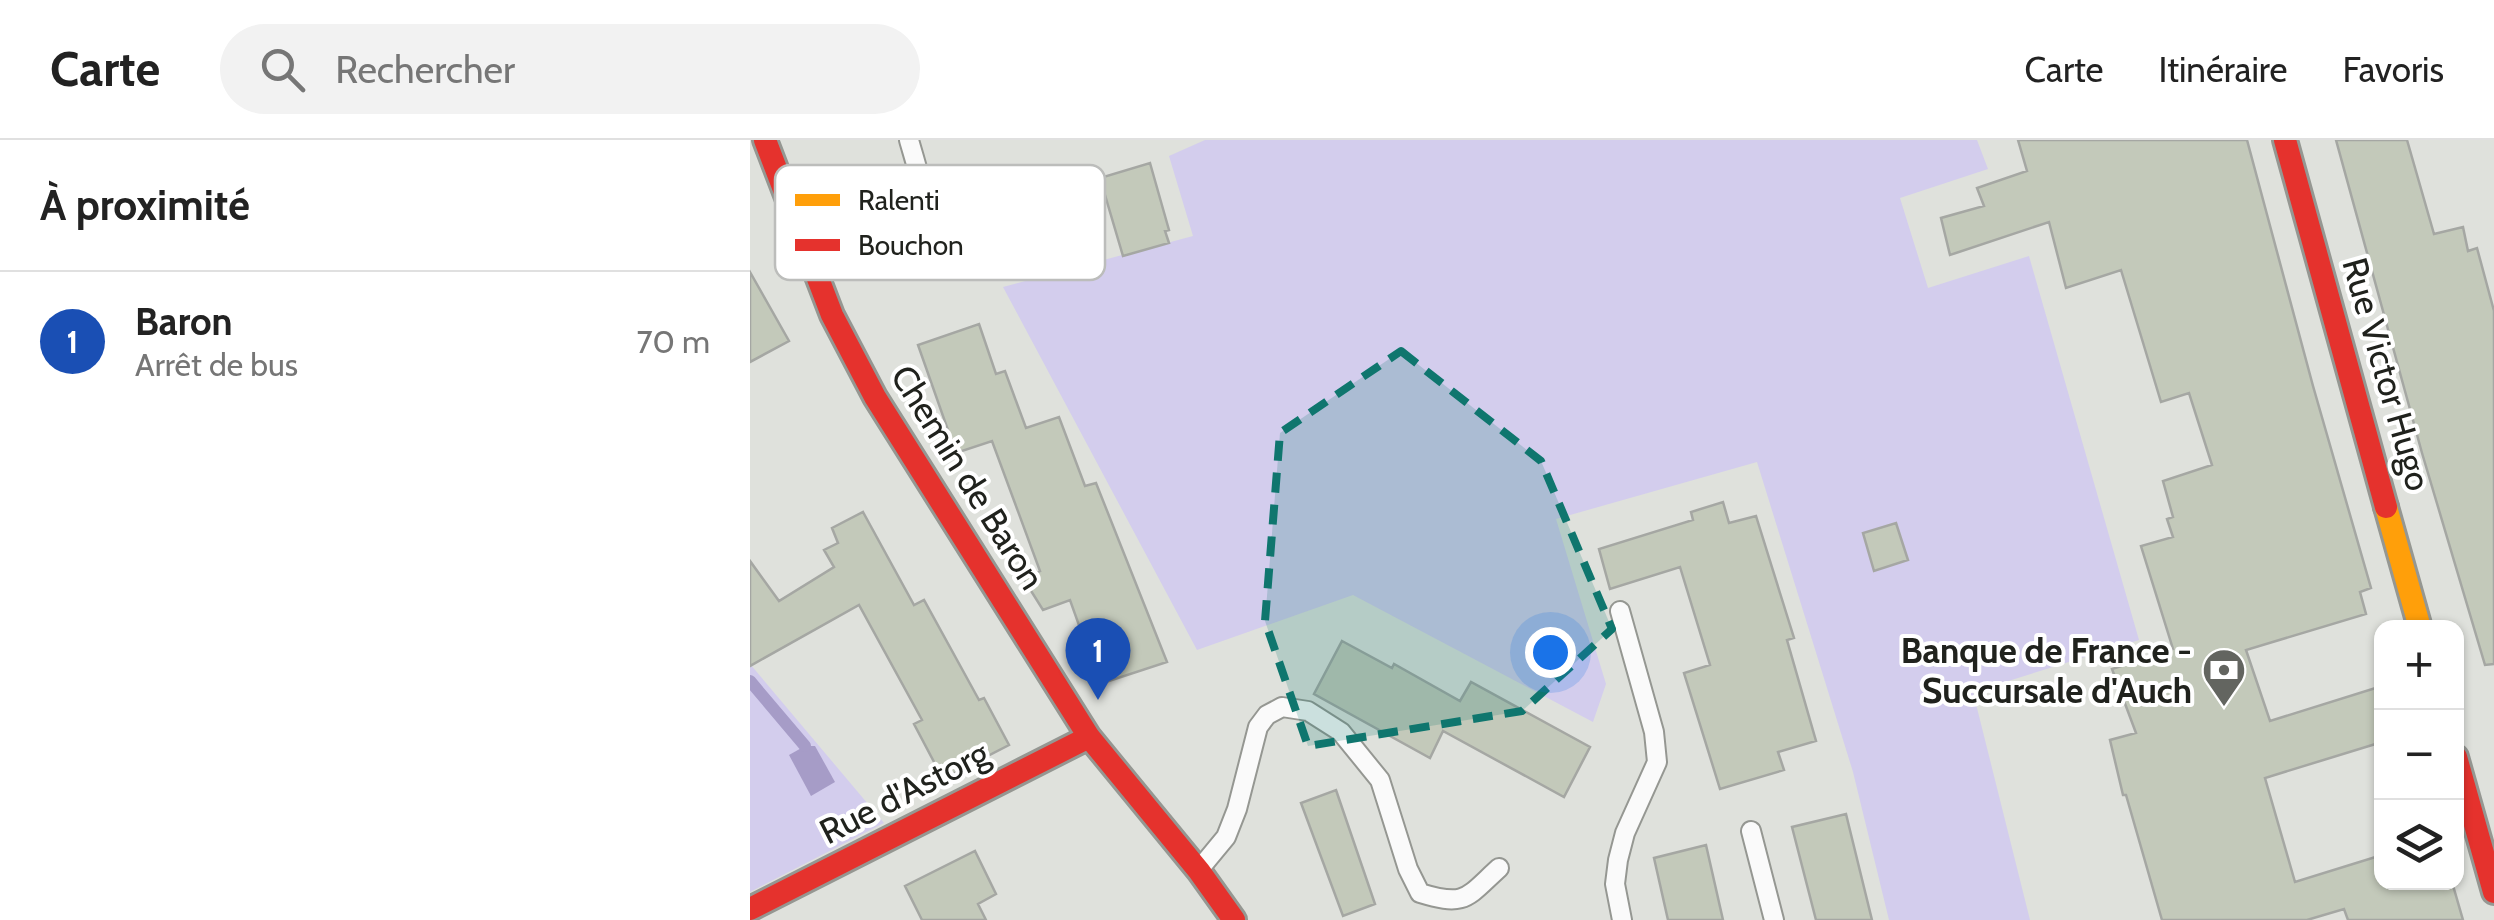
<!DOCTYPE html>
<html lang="fr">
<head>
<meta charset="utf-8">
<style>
  body { margin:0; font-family:Cabin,sans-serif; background:#f2f2f2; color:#222 }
  .controls { position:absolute; right:30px; bottom:30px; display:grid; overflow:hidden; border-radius:20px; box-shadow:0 2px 8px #0004 }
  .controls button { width:90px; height:90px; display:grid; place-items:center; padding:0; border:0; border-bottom:2px solid #e0e0e0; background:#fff; color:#222; font:50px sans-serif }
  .you { position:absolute; left:800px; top:512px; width:35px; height:35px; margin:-25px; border:8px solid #fff; border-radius:50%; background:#1a73e8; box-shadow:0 0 0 15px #1a73e833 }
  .badge { display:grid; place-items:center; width:65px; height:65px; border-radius:50%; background:#636560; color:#fff; font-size:32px; font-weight:700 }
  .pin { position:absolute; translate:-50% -82px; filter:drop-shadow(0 2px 5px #0008) }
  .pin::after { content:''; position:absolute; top:52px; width:35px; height:30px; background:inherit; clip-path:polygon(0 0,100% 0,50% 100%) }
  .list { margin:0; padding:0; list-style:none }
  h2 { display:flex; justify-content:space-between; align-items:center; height:130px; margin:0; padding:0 40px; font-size:42px }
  h2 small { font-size:32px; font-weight:400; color:#767676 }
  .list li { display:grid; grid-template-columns:65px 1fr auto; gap:30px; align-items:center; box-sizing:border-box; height:140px; padding:0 40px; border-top:2px solid #e0e0e0 }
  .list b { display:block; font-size:38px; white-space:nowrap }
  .list p { margin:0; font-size:32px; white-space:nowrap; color:#767676 }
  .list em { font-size:32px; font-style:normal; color:#767676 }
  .icon { flex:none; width:55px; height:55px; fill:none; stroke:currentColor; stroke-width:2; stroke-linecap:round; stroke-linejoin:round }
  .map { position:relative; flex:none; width:1744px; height:780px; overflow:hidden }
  header { display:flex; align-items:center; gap:60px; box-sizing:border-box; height:140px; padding:0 50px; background:#fff; border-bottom:2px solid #e0e0e0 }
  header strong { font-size:48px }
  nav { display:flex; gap:55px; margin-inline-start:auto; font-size:35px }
  .search { width:700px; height:90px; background:#f2f2f2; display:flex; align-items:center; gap:25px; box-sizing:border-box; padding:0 35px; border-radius:55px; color:#767676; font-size:38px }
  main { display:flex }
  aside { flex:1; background:#fff }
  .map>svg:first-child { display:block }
  .green { fill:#d3cded }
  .water { fill:#a69cc7 }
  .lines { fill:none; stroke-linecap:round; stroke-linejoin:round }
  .stream { stroke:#a69cc7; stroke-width:12 }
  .building { fill:#c3c9ba; stroke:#a5a7a3; stroke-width:2.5 }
  .lane-casing { stroke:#959792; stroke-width:22 }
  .slow-casing { stroke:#959792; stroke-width:28 }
  .jam-casing { stroke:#959792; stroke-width:28 }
  .lane { stroke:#fafafa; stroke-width:18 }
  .slow { stroke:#ff9f0a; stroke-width:22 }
  .jam { stroke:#e5322d; stroke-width:22 }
  .marked { fill:#0f766e; fill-opacity:0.2; stroke:#0f766e; stroke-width:8; stroke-dasharray:20 12; stroke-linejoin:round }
  .labels { text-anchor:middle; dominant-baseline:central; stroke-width:8; stroke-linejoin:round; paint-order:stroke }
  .street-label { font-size:35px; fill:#20221d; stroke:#fff }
  .poi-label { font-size:35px; font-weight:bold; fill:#20221d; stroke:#fff; text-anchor:end }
  .key { fill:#fff; stroke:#bcbdbb; stroke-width:2.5 }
  .key-label { font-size:28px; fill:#20221d }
</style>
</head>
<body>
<header>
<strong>Carte</strong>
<div class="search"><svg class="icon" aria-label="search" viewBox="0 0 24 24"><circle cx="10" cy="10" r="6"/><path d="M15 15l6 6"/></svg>Rechercher</div>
<nav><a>Carte</a><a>Itinéraire</a><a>Favoris</a></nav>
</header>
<main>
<aside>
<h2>À proximité<small></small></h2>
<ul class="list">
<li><span class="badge" style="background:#1a4fb4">1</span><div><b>Baron</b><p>Arrêt de bus</p></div><em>70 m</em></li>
</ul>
</aside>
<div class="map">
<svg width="1744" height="780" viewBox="0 0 1744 780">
  <rect width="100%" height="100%" fill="#dfe1dc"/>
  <path class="green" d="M 455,0 L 1227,0 L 1238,29 L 1150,58 L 1178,148 L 1279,116 L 1389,500 L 1223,552 L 1280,780 L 1139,780 L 1103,632 L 1007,322 L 806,379 L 856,544 L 843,582 L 603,455 L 447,510 L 253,147 L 443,96 L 419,16 Z
    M 0,524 L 134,683 L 0,752 Z"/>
  <path class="water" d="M 55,606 L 65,606 L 85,642 L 61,656 L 39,615 Z"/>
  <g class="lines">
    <path class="stream" d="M 0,541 L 55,606"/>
  </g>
  <path class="building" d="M 1268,0 L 1497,0 L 1563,246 L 1621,448 L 1610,452 L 1616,474 L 1496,510 L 1520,581 L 1632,546 L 1632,602 L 1515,638 L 1545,742 L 1632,715 L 1632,742 L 1702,742 L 1713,780 L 1598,780 L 1594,769 L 1557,780 L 1412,780 L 1376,655 L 1373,655 L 1360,600 L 1386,593 L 1362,529 L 1423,509 L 1391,406 L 1423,397 L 1417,379 L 1423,377 L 1413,341 L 1462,325 L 1439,253 L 1411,262 L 1371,130 L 1316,148 L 1299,82 L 1200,115 L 1191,78 L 1234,66 L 1227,48 L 1277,31 Z
    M 1586,0 L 1657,0 L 1684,94 L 1713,87 L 1718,111 L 1727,108 L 1744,171 L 1744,524 L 1735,525 L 1672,313 Z
    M 400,23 L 419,90 L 415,91 L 419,103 L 373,116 L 350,38 Z
    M 0,132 L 39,201 L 0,222 Z
    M 229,184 L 246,234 L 255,231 L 276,288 L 309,277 L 335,346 L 346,343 L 417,522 L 350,544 L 320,460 L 293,470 L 273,438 L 290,431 L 242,301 L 206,313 L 168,205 Z
    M 973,362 L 979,383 L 1006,376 L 1044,498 L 1037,500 L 1066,601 L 1028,612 L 1034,630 L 970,649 L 934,533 L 960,525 L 930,427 L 860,449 L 849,409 L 943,380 L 941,372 Z
    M 113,372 L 164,465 L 174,460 L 229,560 L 234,558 L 259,605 L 193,639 L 164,584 L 172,580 L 109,465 L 0,526 L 0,421 L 29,461 L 84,427 L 74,410 L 88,403 L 82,388 Z
    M 1146,383 L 1158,420 L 1124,431 L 1113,393 Z
    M 592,501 L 642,528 L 644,524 L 710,561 L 721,542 L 840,607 L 814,657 L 693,591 L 680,618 L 564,554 Z
    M 586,650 L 625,764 L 593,776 L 551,663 Z
    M 1096,674 L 1122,780 L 1066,780 L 1042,687 Z
    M 956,705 L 973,780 L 918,780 L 904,718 Z
    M 225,711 L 246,754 L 228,764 L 236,780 L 172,780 L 155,746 Z"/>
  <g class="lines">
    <g class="lane-casing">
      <path id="lane" d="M 50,80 L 155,98 L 210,115 L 343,80
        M 155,98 C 160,96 166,94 170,90 C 184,75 164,19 159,0
        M 870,471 L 904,592 L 907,622 L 875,693 L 868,720 L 865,744 L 872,780
        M 1001,691 L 1024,780
        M 452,726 L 476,697 L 487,669 L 508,587 L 517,575 L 532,567 L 558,571 L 591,592 L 630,640 L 658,729 L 670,753 C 716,767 716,758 749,728"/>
    </g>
    <g class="slow-casing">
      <path id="slow" d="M 1636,367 L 1670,488"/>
    </g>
    <g class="jam-casing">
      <path id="jam" d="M 15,0 L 82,175 L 125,257 L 339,597 L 449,731 L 484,780
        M 1535,0 L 1636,367
        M 1706,617 L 1744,752
        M 0,769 L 339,597"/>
    </g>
    <use href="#lane" class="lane"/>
    <use href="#slow" class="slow"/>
    <use href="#jam" class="jam"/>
  </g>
  <path class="marked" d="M 651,211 L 791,321 L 862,489 L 772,571 L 558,606 L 515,481 L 530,293 Z"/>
  <defs>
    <g id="bank-pin" transform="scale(2.25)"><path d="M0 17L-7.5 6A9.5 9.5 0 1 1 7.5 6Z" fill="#636560" stroke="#fff"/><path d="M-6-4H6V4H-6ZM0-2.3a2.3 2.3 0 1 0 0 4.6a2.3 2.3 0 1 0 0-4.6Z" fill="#fff"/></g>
  </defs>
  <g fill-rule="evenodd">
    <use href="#bank-pin" x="1474" y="530"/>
  </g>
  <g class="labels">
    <g class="street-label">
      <text transform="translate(1637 234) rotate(74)">Rue Victor Hugo</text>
      <text transform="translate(218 337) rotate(58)">Chemin de Baron</text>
      <text transform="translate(154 652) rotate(-27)">Rue d'Astorg</text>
    </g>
    <g class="poi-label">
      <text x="1442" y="510">Banque de France -<tspan x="1442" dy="40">Succursale d'Auch</tspan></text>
    </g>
  </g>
  <rect x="25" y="25" width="330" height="115" rx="15" class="key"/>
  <rect x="45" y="54" width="45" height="12" fill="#ff9f0a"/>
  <rect x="45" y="99" width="45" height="12" fill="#e5322d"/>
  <g class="key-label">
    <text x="108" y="70">Ralenti</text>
    <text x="108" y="115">Bouchon</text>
  </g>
</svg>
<div class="controls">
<button>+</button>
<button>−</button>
<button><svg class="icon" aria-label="layers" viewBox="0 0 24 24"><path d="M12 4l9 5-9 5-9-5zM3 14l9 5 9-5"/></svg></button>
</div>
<div class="you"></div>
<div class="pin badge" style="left:348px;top:560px;background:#1a4fb4">1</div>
</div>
</main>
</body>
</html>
